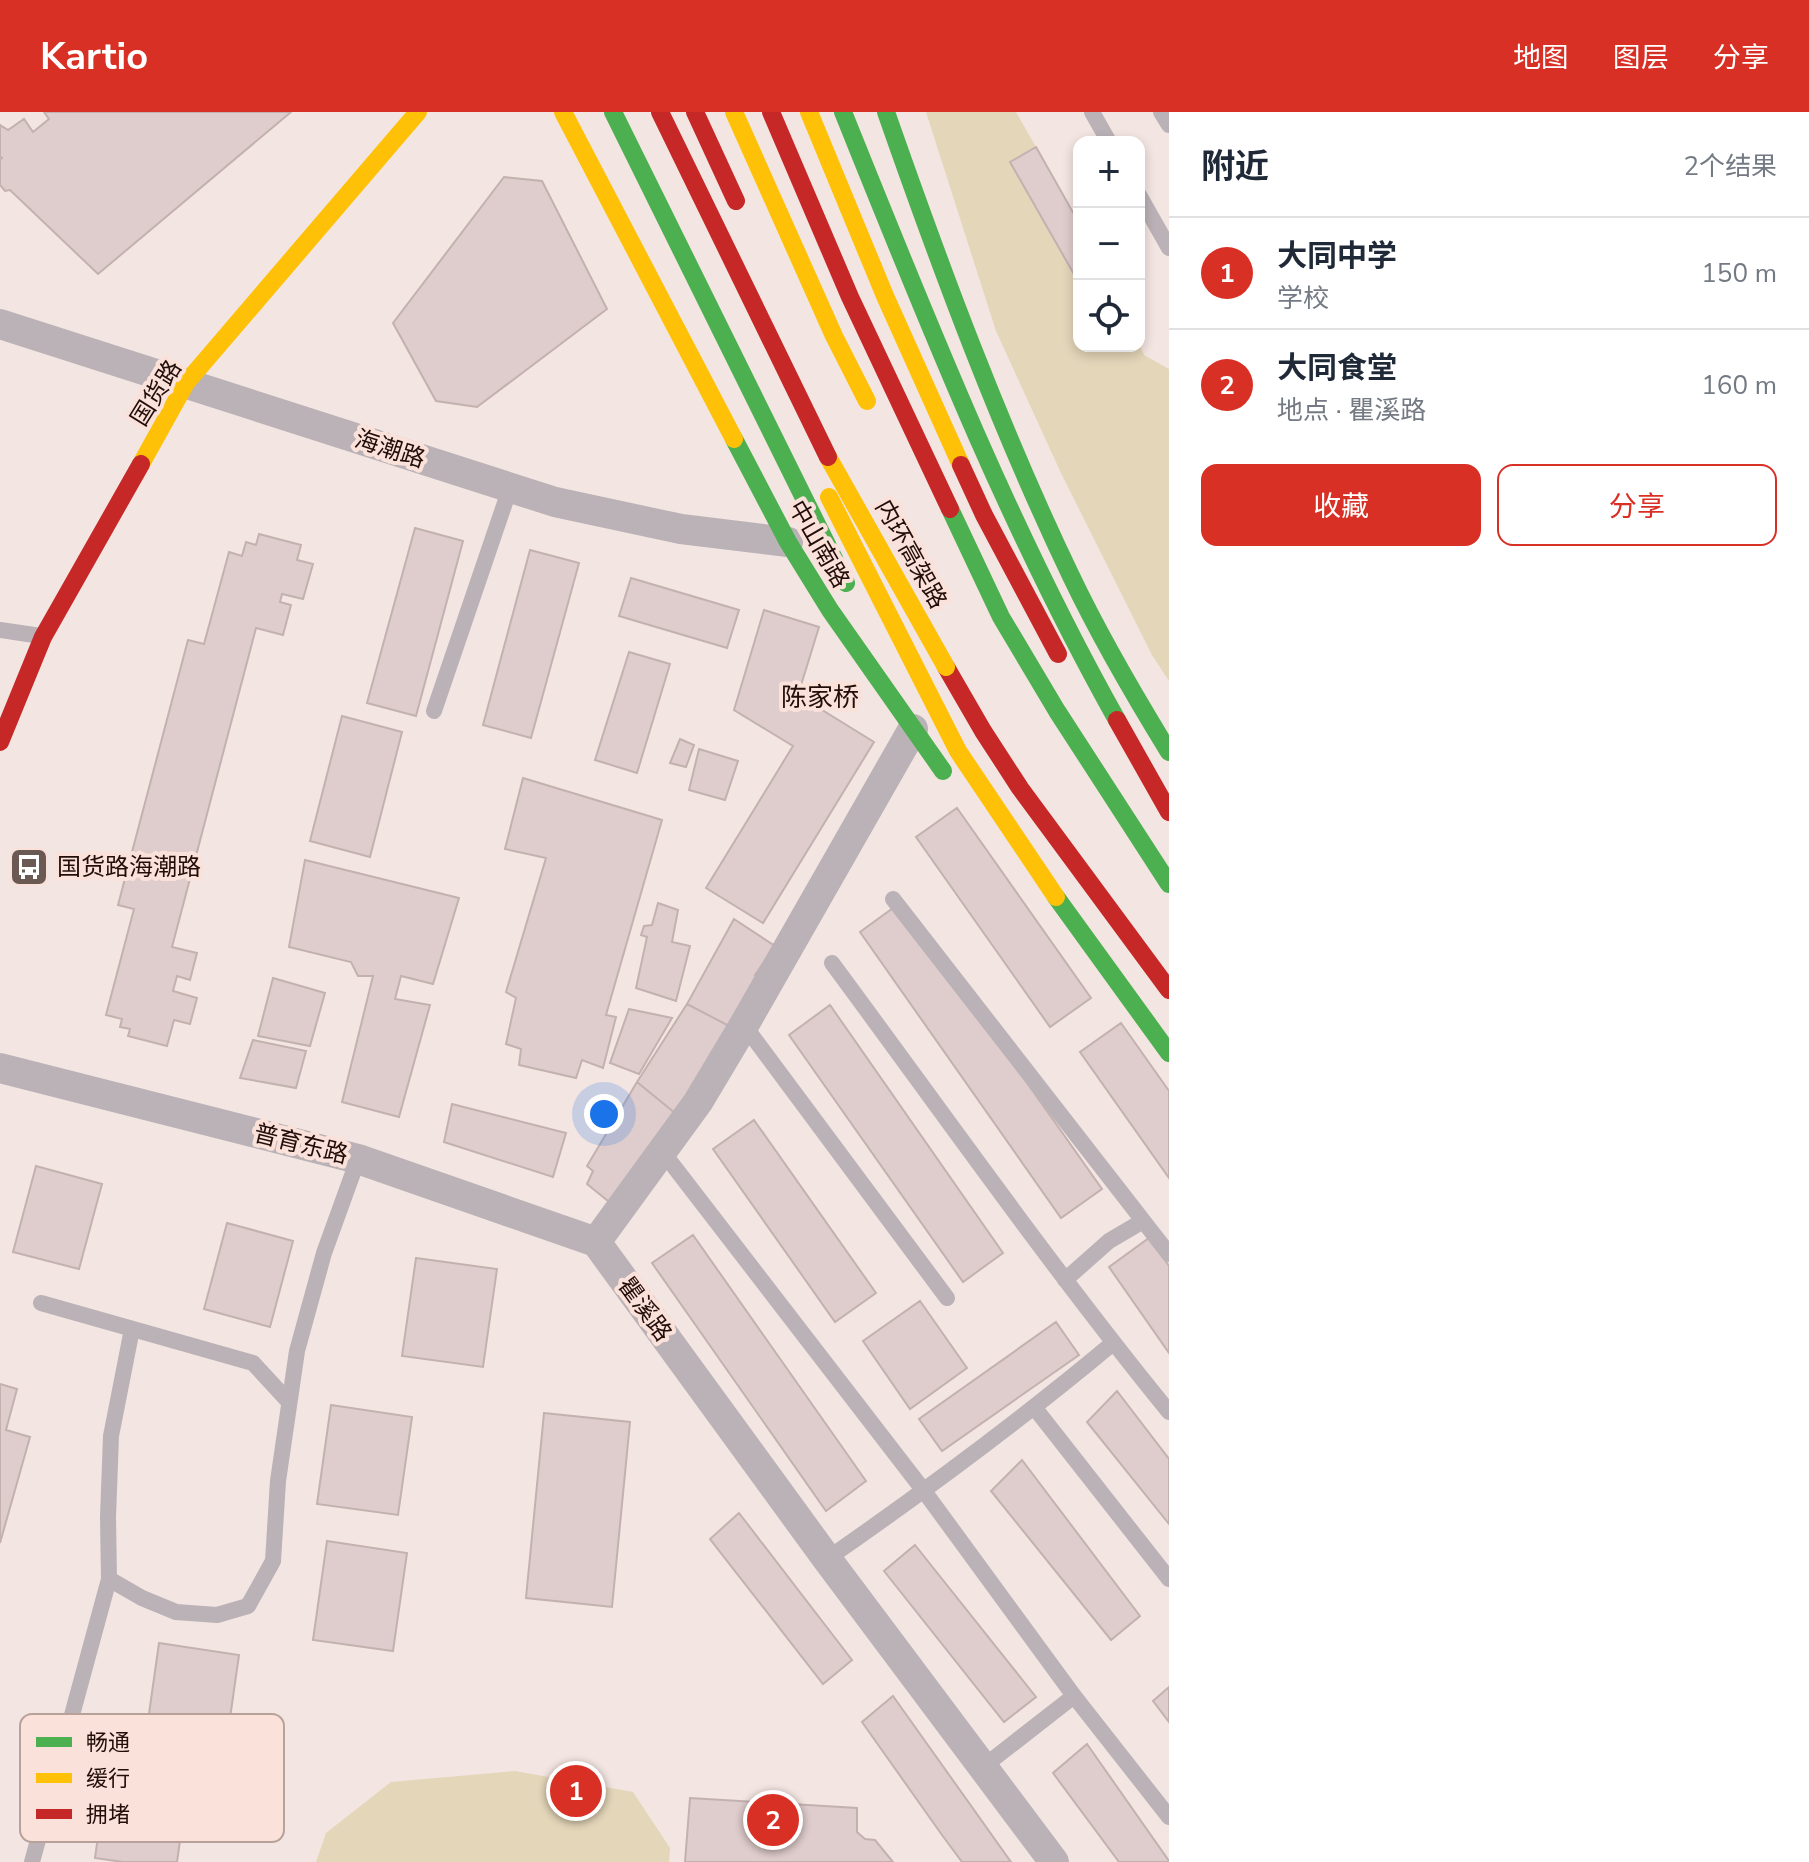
<!DOCTYPE html>
<html lang="zh">
<head>
<meta charset="utf-8">
<style>
  body { margin:0; font-family:"Nunito Sans","Noto Sans SC",sans-serif; background:#f2f2f3; color:#1f2937 }
  .controls { position:absolute; right:24px; top:24px; display:grid; overflow:hidden; border-radius:16px; box-shadow:0 4px 12px #0003 }
  .controls button { width:72px; height:72px; display:grid; place-items:center; padding:0; border:0; border-bottom:2px solid #e0e1e3; background:#fff; color:#1f2937; font:40px sans-serif }
  .you { position:absolute; left:604px; top:1002px; width:28px; height:28px; margin:-20px; border:6px solid #fff; border-radius:50%; background:#1a73e8; box-shadow:0 0 0 12px #1a73e833 }
  .badge { display:grid; place-items:center; width:52px; height:52px; border-radius:50%; background:#d93025; color:#fff; font-size:26px; font-weight:700 }
  .pin { position:absolute; translate:-50% -50%; border:4px solid #fff; box-shadow:0 2px 8px #0006 }
  .list { margin:0; padding:0; list-style:none }
  h2 { display:flex; justify-content:space-between; align-items:center; height:104px; margin:0; padding:0 32px; font-size:34px }
  h2 small { font-size:26px; font-weight:400; color:#747a83 }
  .list li { display:grid; grid-template-columns:52px 1fr auto; gap:24px; align-items:center; box-sizing:border-box; height:112px; padding:0 32px; border-top:2px solid #e0e1e3 }
  .list b { display:block; font-size:30px; white-space:nowrap }
  .list p { margin:0; font-size:26px; white-space:nowrap; color:#747a83 }
  .list em { font-size:26px; font-style:normal; color:#747a83 }
  .actions { display:flex; gap:16px; padding:24px 32px }
  .actions a { flex:1; padding:18px 0; border:2px solid #d93025; border-radius:16px; text-align:center; font-size:28px; color:#d93025 }
  .actions .main { background:#d93025; color:#fff }
  .icon { flex:none; width:44px; height:44px; fill:none; stroke:currentColor; stroke-width:2; stroke-linecap:round; stroke-linejoin:round }
  .map { position:relative; flex:none; width:1169px; height:1750px; overflow:hidden }
  header { display:flex; align-items:center; gap:48px; box-sizing:border-box; height:112px; padding:0 40px; background:#d93025; color:#fff }
  header strong { font-size:38px }
  nav { display:flex; gap:44px; margin-inline-start:auto; font-size:28px }
  main { display:flex }
  aside { flex:1; background:#fff }
  .map>svg:first-child { display:block }
  .green { fill:#e4d6b9 }
  .building { fill:#dfcccc; stroke:#c3b1b0; stroke-width:2 }
  .lines { fill:none; stroke-linecap:round; stroke-linejoin:round }
  .lane { stroke:#bab2b6; stroke-width:16 }
  .street { stroke:#bab2b6; stroke-width:30 }
  .fast { stroke:#4caf50; stroke-width:18 }
  .slow { stroke:#ffc107; stroke-width:18 }
  .jam { stroke:#c62828; stroke-width:18 }
  .slow-bridge { stroke:#ffc107; stroke-width:18 }
  .jam-bridge { stroke:#c62828; stroke-width:18 }
  .labels { text-anchor:middle; dominant-baseline:central; stroke-width:8; stroke-linejoin:round; paint-order:stroke }
  .street-label { font-size:24px; fill:#220d08; stroke:#fae1da }
  .poi-label { font-size:24px; fill:#220d08; stroke:#fae1da; text-anchor:start }
  .neighbourhood-label { font-size:26px; fill:#220d08; stroke:#fae1da }
  .key { fill:#fae1da; stroke:#b9a19b; stroke-width:2 }
  .key-label { font-size:22px; fill:#220d08 }
</style>
</head>
<body>
<header>
<strong>Kartio</strong>
<nav><a>地图</a><a>图层</a><a>分享</a></nav>
</header>
<main>
<div class="map">
<svg width="1169" height="1750" viewBox="0 0 1169 1750">
  <rect width="100%" height="100%" fill="#f3e5e1"/>
  <path class="green" d="M 926,0 L 1016,0 L 1036,35 L 1011,50 L 1079,171 L 1079,234 L 1139,234 L 1139,231 L 1144,243 L 1169,257 L 1169,569 L 1152,543 L 1061,361 L 996,219 Z
    M 515,1659 L 633,1680 L 670,1736 L 669,1750 L 316,1750 L 326,1721 L 391,1670 Z"/>
  <path class="building" d="M 44,0 L 291,0 L 98,162 L 10,78 L 5,79 L 0,73 L 0,47 L 2,46 L 0,44 L 0,13 L 8,18 L 24,7 L 33,20 L 49,7 Z
    M 1036,35 L 1079,111 L 1079,171 L 1010,50 Z
    M 504,65 L 542,69 L 607,197 L 477,295 L 436,289 L 393,211 Z
    M 415,416 L 463,429 L 416,604 L 367,591 Z
    M 259,422 L 301,433 L 297,448 L 313,452 L 303,487 L 282,482 L 280,490 L 291,493 L 283,523 L 256,516 L 172,835 L 197,841 L 190,868 L 177,864 L 173,879 L 197,886 L 190,912 L 174,908 L 167,934 L 128,924 L 130,917 L 120,915 L 122,907 L 106,903 L 134,797 L 118,793 L 188,528 L 204,532 L 229,440 L 242,444 L 246,430 L 256,433 Z
    M 530,438 L 579,451 L 531,626 L 483,613 Z
    M 631,466 L 739,498 L 727,536 L 619,504 Z
    M 764,498 L 819,515 L 798,583 L 874,630 L 763,811 L 706,776 L 793,634 L 734,598 Z
    M 629,540 L 670,552 L 637,661 L 595,648 Z
    M 342,604 L 402,620 L 370,745 L 310,729 Z
    M 680,627 L 694,633 L 686,655 L 670,651 Z
    M 699,637 L 738,649 L 725,688 L 689,678 Z
    M 523,666 L 662,708 L 606,903 L 616,905 L 603,956 L 582,948 L 576,966 L 519,953 L 521,937 L 506,932 L 516,886 L 506,880 L 546,746 L 505,737 Z
    M 957,696 L 1091,886 L 1050,915 L 916,725 Z
    M 305,748 L 459,786 L 433,872 L 401,864 L 395,887 L 430,893 L 399,1005 L 342,990 L 373,864 L 358,864 L 351,850 L 289,835 Z
    M 658,791 L 678,798 L 672,830 L 690,834 L 676,889 L 636,876 L 647,825 L 641,823 L 644,814 L 652,813 Z
    M 900,791 L 1102,1077 L 1061,1106 L 860,820 Z
    M 734,807 L 775,834 L 755,863 L 762,867 L 731,915 L 687,892 Z
    M 273,866 L 325,881 L 310,934 L 258,924 Z
    M 687,892 L 731,915 L 681,1006 L 637,970 Z
    M 830,893 L 1003,1141 L 963,1170 L 789,923 Z
    M 629,897 L 672,906 L 639,962 L 610,951 Z
    M 1121,911 L 1169,979 L 1169,1066 L 1080,940 Z
    M 253,928 L 306,939 L 296,976 L 240,966 Z
    M 637,970 L 681,1006 L 613,1093 L 587,1072 L 593,1059 L 587,1054 Z
    M 452,992 L 566,1021 L 553,1065 L 444,1030 Z
    M 754,1008 L 876,1181 L 835,1210 L 713,1037 Z
    M 36,1054 L 102,1072 L 79,1157 L 13,1140 Z
    M 227,1111 L 293,1129 L 270,1215 L 204,1197 Z
    M 693,1123 L 866,1369 L 826,1399 L 652,1151 Z
    M 1149,1126 L 1169,1154 L 1169,1241 L 1109,1155 Z
    M 416,1146 L 497,1157 L 483,1255 L 402,1244 Z
    M 920,1189 L 967,1256 L 910,1297 L 863,1229 Z
    M 1056,1210 L 1079,1243 L 942,1339 L 919,1307 Z
    M 0,1272 L 17,1277 L 6,1318 L 30,1325 L 0,1431 Z
    M 1117,1279 L 1169,1347 L 1169,1412 L 1087,1310 Z
    M 331,1293 L 412,1305 L 398,1403 L 317,1392 Z
    M 544,1301 L 630,1310 L 612,1495 L 526,1486 Z
    M 1022,1348 L 1140,1504 L 1111,1528 L 991,1379 Z
    M 739,1401 L 852,1548 L 823,1572 L 710,1427 Z
    M 327,1429 L 407,1441 L 393,1539 L 313,1528 Z
    M 915,1433 L 1036,1585 L 1004,1610 L 884,1459 Z
    M 159,1531 L 239,1543 L 225,1641 L 145,1630 Z
    M 1169,1575 L 1169,1610 L 1153,1589 Z
    M 893,1584 L 1011,1750 L 962,1750 L 942,1723 L 862,1610 Z
    M 1087,1632 L 1169,1749 L 1169,1750 L 1119,1750 L 1053,1661 Z
    M 109,1647 L 190,1659 L 177,1750 L 123,1750 L 95,1746 Z
    M 690,1686 L 857,1696 L 857,1720 L 865,1727 L 875,1728 L 893,1750 L 685,1750 Z"/>
  <g class="lines">
    <path class="lane" d="M 1092,0 L 1109,30
      M 1161,0 L 1169,13
      M 1139,83 L 1169,136
      M 0,518 L 41,524
      M 434,599 L 510,376
      M 893,787 L 1169,1142
      M 832,851 C 943,1001 1051,1155 1169,1300
      M 744,913 L 947,1186
      M 662,1039 L 924,1379 L 1074,1584 L 1169,1705
      M 1065,1168 L 1109,1129 L 1143,1109
      M 41,1191 L 253,1251 L 289,1290
      M 1034,1295 L 1169,1467
      M 827,1447 C 925,1379 1021,1308 1113,1231
      M 109,1467 L 142,1486 L 176,1500 L 217,1503 L 248,1494 L 273,1449 L 278,1369 L 297,1239 L 324,1141 L 358,1047
      M 983,1655 L 1074,1584
      M 32,1750 L 109,1467 L 108,1405 L 111,1324 L 132,1217"/>
    <path class="street" d="M 0,212 L 555,390 L 681,417 L 788,430
      M 0,956 L 358,1047 L 596,1130
      M 596,1130 L 827,1447 L 1054,1750
      M 596,1130 L 698,990 L 744,913 L 913,617"/>
    <path class="fast" d="M 613,0 L 846,471
      M 843,0 C 926,206 1008,414 1117,608
      M 886,0 C 941,157 999,314 1071,464 C 1100,525 1134,583 1169,640
      M 734,327 L 788,430 L 830,498 L 943,659
      M 950,397 L 1001,505 L 1057,599 L 1169,772
      M 1056,785 L 1169,941"/>
    <path class="slow" d="M 563,0 L 734,327
      M 734,0 L 834,224 L 867,289
      M 809,0 L 885,184 L 961,353
      M 141,352 L 186,271 L 418,0
      M 829,385 L 958,639 L 1056,785"/>
    <path class="jam" d="M 771,0 L 850,185 L 950,397
      M 961,353 L 984,403 L 1058,542
      M 946,555 L 983,619 L 1020,676 L 1169,878
      M 1117,608 L 1169,700
      M 0,630 L 43,525 L 141,352"/>
    <path class="slow-bridge" d="M 828,345 L 946,555"/>
    <path class="jam-bridge" d="M 660,0 L 828,345
      M 695,0 L 736,89"/>
  </g>
  <defs>
    <g id="bus-square" transform="scale(2)"><rect x="-9" y="-9" width="18" height="18" rx="4" fill="#6b5954" stroke="#fae1da"/><path d="M-5-6H5V4H4V6H2V4H-2V6H-4V4H-5ZM-3.5-4V0h7V-4ZM-3.5 1.2v1.5H-2V1.2ZM2 1.2v1.5H3.5V1.2Z" fill="#fff"/></g>
  </defs>
  <g fill-rule="evenodd">
    <use href="#bus-square" x="29" y="755"/>
  </g>
  <g class="labels">
    <g class="street-label">
      <text transform="translate(156 281) rotate(-58)">国货路</text>
      <text transform="translate(390 337) rotate(18)">海潮路</text>
      <text transform="translate(819 432) rotate(60)">中山南路</text>
      <text transform="translate(911 442) rotate(61)">内环高架路</text>
      <text transform="translate(301 1032) rotate(14)">普育东路</text>
      <text transform="translate(645 1197) rotate(54)">瞿溪路</text>
    </g>
    <g class="poi-label">
      <text x="57" y="755">国货路海潮路</text>
    </g>
    <g class="neighbourhood-label">
      <text x="820" y="585">陈家桥</text>
    </g>
  </g>
  <rect x="20" y="1602" width="264" height="128" rx="12" class="key"/>
  <rect x="36" y="1625" width="36" height="10" fill="#4caf50"/>
  <rect x="36" y="1661" width="36" height="10" fill="#ffc107"/>
  <rect x="36" y="1697" width="36" height="10" fill="#c62828"/>
  <g class="key-label">
    <text x="86" y="1638">畅通</text>
    <text x="86" y="1674">缓行</text>
    <text x="86" y="1710">拥堵</text>
  </g>
</svg>
<div class="controls">
<button>+</button>
<button>−</button>
<button><svg class="icon" aria-label="locate" viewBox="0 0 24 24"><circle cx="12" cy="12" r="6"/><path d="M12 2v4M12 18v4M2 12h4M18 12h4"/></svg></button>
</div>
<div class="you"></div>
<div class="pin badge" style="left:576px;top:1679px">1</div>
<div class="pin badge" style="left:773px;top:1708px">2</div>
</div>
<aside>
<h2>附近<small>2个结果</small></h2>
<ul class="list">
<li><span class="badge">1</span><div><b>大同中学</b><p>学校</p></div><em>150 m</em></li>
<li><span class="badge">2</span><div><b>大同食堂</b><p>地点 · 瞿溪路</p></div><em>160 m</em></li>
</ul>
<div class="actions"><a class="main">收藏</a><a>分享</a></div>
</aside>
</main>
</body>
</html>
